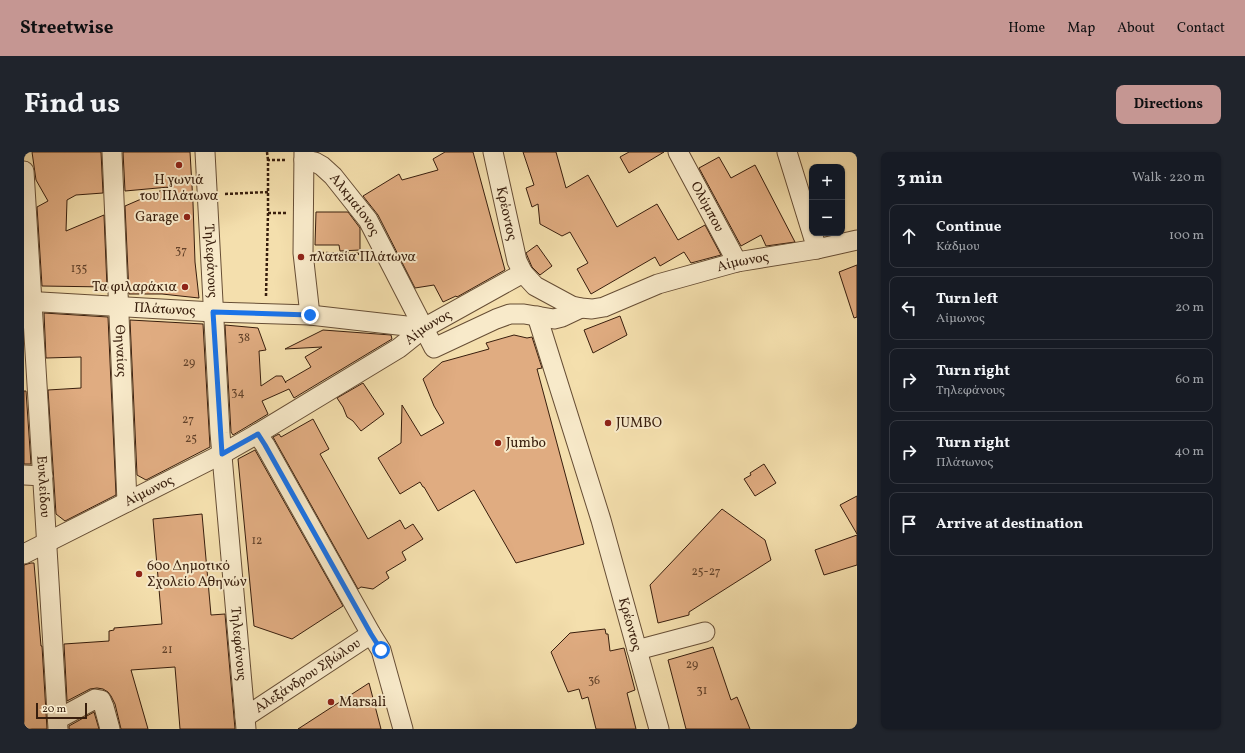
<!DOCTYPE html>
<html lang="en">
<head>
<meta charset="utf-8">
<style>
  body { margin:0; font-family:Vollkorn,serif; background:#20242c; color:#f1f3f6 }
  .controls { position:absolute; right:12px; top:12px; display:grid; overflow:hidden; border-radius:8px; box-shadow:0 1px 3px #0004 }
  .controls button { width:36px; height:36px; display:grid; place-items:center; padding:0; border:0; border-bottom:1px solid #363941; background:#171b24; color:#f1f3f6; font:20px sans-serif }
  .scale { position:absolute; left:12px; bottom:10px; width:51px; box-sizing:border-box; padding-left:4px; border:2px solid #381e0d; border-top:0; font-size:11px; line-height:14px; white-space:nowrap; color:#381e0d; -webkit-text-stroke:3px #f8eaca; paint-order:stroke }
  .stop { position:absolute; width:12px; height:12px; margin:-9px; border:3px solid #1a73e8; border-radius:50%; background:#fff }
  .stop.end { background:#1a73e8; border-color:#fff; box-shadow:0 1px 4px #0008 }
  .list { margin:0; padding:0; list-style:none }
  h2 { display:flex; justify-content:space-between; align-items:center; height:52px; margin:0; padding:0 16px; font-size:17px }
  h2 small { font-size:13px; font-weight:400; color:#9ea1a6 }
  .list li { display:grid; grid-template-columns:26px 1fr auto; gap:12px; align-items:center; box-sizing:border-box; height:64px; margin:0 8px 8px; padding:0 8px; border:1px solid #363941; border-radius:8px }
  .list b { display:block; font-size:15px; white-space:nowrap }
  .list p { margin:0; font-size:13px; white-space:nowrap; color:#9ea1a6 }
  .list em { font-size:13px; font-style:normal; color:#9ea1a6 }
  .icon { flex:none; width:22px; height:22px; fill:none; stroke:currentColor; stroke-width:2; stroke-linecap:round; stroke-linejoin:round }
  .map { position:relative; flex:none; width:833px; height:577px; overflow:hidden; border-radius:8px }
  header { display:flex; align-items:center; gap:24px; box-sizing:border-box; height:56px; padding:0 20px; background:#c59692; color:#111 }
  header strong { font-size:19px }
  nav { display:flex; gap:22px; margin-inline-start:auto; font-size:14px }
  .intro { display:flex; align-items:center; justify-content:space-between; box-sizing:border-box; height:96px; padding:0 24px }
  h1 { margin:0; font-size:28px }
  .button { padding:10px 18px; border-radius:8px; background:#c59692; color:#111; font-size:14px; font-weight:700 }
  main { display:flex; gap:24px; padding:0 24px }
  aside { flex:1; background:#171b24; border-radius:8px; box-shadow:0 1px 3px #0004 }
  .map>svg:first-child { display:block }
  .building { fill:#e0ac81; stroke:#381e0d }
  .lines { fill:none; stroke-linecap:round; stroke-linejoin:round }
  .minor-casing { stroke:#674e35; stroke-width:21 }
  .path { stroke:#381e0d; stroke-width:2.5; stroke-dasharray:3 2; stroke-linecap:butt }
  .minor { stroke:#f8eaca; stroke-width:19 }
  .route { stroke:#1a73e8; stroke-width:5 }
  .poi-dot { fill:#8f2418; stroke:#f8eaca; stroke-width:1.5 }
  .labels { text-anchor:middle; dominant-baseline:central; stroke-width:4; stroke-linejoin:round; paint-order:stroke }
  .number-label { font-size:12px; fill:#62422a }
  .poi-label { font-size:14px; fill:#381e0d; stroke:#f8eaca; text-anchor:start }
  .street-label { font-size:14px; fill:#381e0d; stroke:#f8eaca }
</style>
</head>
<body>
<header>
<strong>Streetwise</strong>
<nav><a>Home</a><a>Map</a><a>About</a><a>Contact</a></nav>
</header>
<div class="intro"><h1>Find us</h1><a class="button">Directions</a></div>
<main>
<div class="map">
<svg width="833" height="577" viewBox="0 0 833 577">
  <rect width="100%" height="100%" fill="#f4dfad"/>
  <filter id="stains"><feTurbulence type="fractalNoise" baseFrequency=".005" numOctaves="4"/><feColorMatrix values="0 0 0 0 .2 0 0 0 0 .09 0 0 0 0 .02 0 0 0 .5 -.17"/></filter>
  <radialGradient id="worn" r=".72"><stop offset=".6" stop-color="#630" stop-opacity="0"/><stop offset="1" stop-color="#630" stop-opacity=".3"/></radialGradient>
  <path class="building" d="M 8,0 L 77,0 L 79,41 L 52,43 L 43,48 L 42,79 L 80,63 L 83,135 L 18,134 L 13,55 L 24,49 L 12,28 Z
    M 99,0 L 166,0 L 169,51 L 171,110 L 175,146 L 138,142 L 105,142 L 101,54 L 145,35 L 101,39 Z
    M 421,0 L 449,0 L 481,118 L 433,145 L 432,144 L 419,150 L 410,133 L 391,136 L 354,63 L 339,44 L 375,22 L 378,28 L 414,18 L 409,7 Z
    M 499,0 L 532,0 L 542,36 L 564,23 L 593,75 L 633,52 L 654,88 L 681,73 L 697,103 L 667,111 L 660,100 L 636,114 L 631,105 L 567,142 L 553,117 L 564,111 L 546,80 L 538,84 L 516,72 L 514,52 L 508,55 L 502,36 L 510,33 Z
    M 605,0 L 640,0 L 605,21 L 596,5 Z
    M 695,5 L 707,26 L 731,13 L 771,90 L 742,94 L 737,83 L 717,94 L 675,16 Z
    M 292,60 L 324,60 L 336,76 L 336,98 L 316,99 L 315,93 L 291,93 Z
    M 513,93 L 528,114 L 516,123 L 508,115 L 502,101 Z
    M 833,113 L 833,165 L 830,166 L 815,120 Z
    M 20,161 L 84,165 L 92,343 L 41,369 L 32,362 L 24,238 L 57,236 L 57,205 L 22,206 Z
    M 596,164 L 603,183 L 569,201 L 560,178 Z
    M 106,168 L 179,172 L 186,295 L 122,328 L 113,323 Z
    M 201,173 L 234,176 L 242,198 L 235,199 L 237,234 L 252,224 L 258,224 L 262,231 L 261,230 L 287,215 L 281,205 L 298,195 L 261,197 L 299,178 L 367,183 L 368,187 L 270,246 L 265,237 L 238,249 L 244,262 L 209,283 L 207,280 Z
    M 490,183 L 503,186 L 508,185 L 518,216 L 513,217 L 560,392 L 492,411 L 450,338 L 414,359 L 400,335 L 399,335 L 396,330 L 376,342 L 354,306 L 377,291 L 378,253 L 397,284 L 420,271 L 410,254 L 399,227 L 418,210 L 465,197 L 462,191 Z
    M 339,231 L 360,262 L 337,279 L 329,269 L 323,265 L 319,255 L 313,246 Z
    M 0,239 L 2,239 L 7,312 L 0,312 Z
    M 289,267 L 305,297 L 296,302 L 344,387 L 376,368 L 381,377 L 389,372 L 399,387 L 378,400 L 382,408 L 362,420 L 365,426 L 349,437 L 337,435 L 334,437 L 249,285 L 255,282 L 257,285 Z
    M 231,298 L 319,454 L 268,487 L 230,474 L 214,307 Z
    M 740,312 L 752,331 L 731,344 L 720,327 L 727,323 L 726,321 Z
    M 833,344 L 833,382 L 816,353 Z
    M 698,357 L 741,388 L 747,408 L 665,460 L 665,463 L 634,471 L 626,433 Z
    M 178,362 L 187,463 L 201,462 L 211,577 L 156,577 L 151,515 L 107,518 L 124,577 L 97,577 L 91,552 L 87,544 L 84,540 L 79,537 L 73,536 L 66,537 L 43,549 L 40,492 L 85,489 L 85,479 L 90,478 L 90,476 L 138,472 L 129,367 Z
    M 833,383 L 833,413 L 800,423 L 791,398 Z
    M 7,411 L 10,411 L 17,494 L 18,494 L 23,577 L 0,577 L 0,413 Z
    M 581,477 L 582,482 L 584,482 L 586,499 L 600,496 L 611,538 L 603,541 L 612,577 L 572,577 L 564,545 L 558,547 L 555,537 L 544,540 L 527,500 L 546,481 Z
    M 689,495 L 707,548 L 713,545 L 726,577 L 662,577 L 644,508 Z
    M 345,531 L 357,577 L 274,577 Z
    M 70,560 L 75,577 L 45,577 L 45,574 Z"/>
  <g class="lines">
    <g class="minor-casing">
      <g id="minor">
        <path id="s1" d="M 88,0 L 103,350"/>
        <path id="s2" d="M 181,0 L 196,281 L 222,577"/>
        <path d="M 280,0 L 279,101 L 286,163"/>
        <path id="s3" d="M 469,0 L 493,109 L 499,121"/>
        <path id="s4" d="M 654,0 L 713,110"/>
        <path d="M 763,0 L 793,97"/>
        <path id="s5" d="M 280,8 L 291,10 L 298,14 L 309,24 L 344,68 L 410,196 L 472,167 L 486,162 L 500,162 L 530,167 L 538,165 L 557,156"/>
        <path id="s6" d="M 0,19 L 34,577"/>
        <path id="s7" d="M 0,149 L 189,160 L 286,163 L 400,176"/>
        <path id="s8" d="M 513,164 L 577,368 L 635,577"/>
        <path d="M 233,282 L 241,293 L 347,482 L 357,498 L 379,577"/>
        <path d="M 0,323 L 19,324"/>
        <path id="s9" d="M 0,402 L 198,302 L 233,282 L 375,196 L 400,176 L 499,121 L 511,134 L 548,154 L 557,156 L 568,157 L 580,155 L 634,132 L 713,110 L 793,97 L 833,88"/>
        <path d="M 613,498 L 681,480"/>
        <path id="s10" d="M 221,565 L 347,482"/>
        <path d="M 34,567 L 71,547 L 77,548 L 80,555 L 86,577"/>
      </g>
    </g>
    <path class="path" d="M 243,0 L 244,8
      M 201,42 L 244,40
      M 244,61 L 262,61
      M 297,101 L 342,102
      M 242,144 L 244,61 L 244,8 L 263,8"/>
    <use href="#minor" class="minor"/>
  </g>
  <g class="lines">
    <path class="route" d="M 286,163 L 189,160 L 198,302 L 234,282 L 241,293 L 347,482 L 357,498"/>
  </g>
  <g class="poi-dot">
    <circle cx="155" cy="13" r="4"/>
    <circle cx="163" cy="65" r="4"/>
    <circle cx="277" cy="105" r="4"/>
    <circle cx="161" cy="135" r="4"/>
    <circle cx="584" cy="271" r="4"/>
    <circle cx="474" cy="291" r="4"/>
    <circle cx="115" cy="422" r="4"/>
    <circle cx="307" cy="550" r="4"/>
  </g>
  <g class="labels">
    <g class="number-label">
      <text x="157" y="99">37</text>
      <text x="55" y="117">135</text>
      <text x="220" y="186">38</text>
      <text x="165" y="211">29</text>
      <text x="214" y="241">34</text>
      <text x="164" y="268">27</text>
      <text x="167" y="287">25</text>
      <text x="233" y="389">12</text>
      <text x="682" y="420">25-27</text>
      <text x="143" y="498">21</text>
      <text x="668" y="513">29</text>
      <text x="570" y="529">36</text>
      <text x="678" y="539">31</text>
    </g>
    <g class="poi-label">
      <text x="155" y="28" text-anchor="middle">Η γωνιά<tspan x="155" dy="16">του Πλάτωνα</tspan></text>
      <text x="155" y="65" text-anchor="end">Garage</text>
      <text x="285" y="105">πλατεία Πλάτωνα</text>
      <text x="153" y="135" text-anchor="end">Τα φιλαράκια</text>
      <text x="592" y="271">JUMBO</text>
      <text x="482" y="291">Jumbo</text>
      <text x="123" y="414">60ο Δημοτικό<tspan x="123" dy="16">Σχολείο Αθηνών</tspan></text>
      <text x="315" y="550">Marsali</text>
    </g>
    <g class="street-label">
      <text stroke="none"><textPath href="#s5" startOffset="70">Αλκμαίονος</textPath></text>
      <text stroke="none"><textPath href="#s4" startOffset="62">Ολύμπου</textPath></text>
      <text stroke="none"><textPath href="#s3" startOffset="63">Κρέοντος</textPath></text>
      <text stroke="none"><textPath href="#s2" startOffset="109">Τηλεφάνους</textPath></text>
      <text stroke="none"><textPath href="#s9" startOffset="812">Αίμωνος</textPath></text>
      <text stroke="none"><textPath href="#s7" startOffset="141">Πλάτωνος</textPath></text>
      <text stroke="none"><textPath href="#s9" startOffset="464">Αίμωνος</textPath></text>
      <text stroke="none"><textPath href="#s1" startOffset="199">Θηναίας</textPath></text>
      <text stroke="none"><textPath href="#s6" startOffset="316">Ευκλείδου</textPath></text>
      <text stroke="none"><textPath href="#s9" startOffset="140">Αίμωνος</textPath></text>
      <text stroke="none"><textPath href="#s8" startOffset="322">Κρέοντος</textPath></text>
      <text stroke="none"><textPath href="#s2" startOffset="493">Τηλεφάνους</textPath></text>
      <text stroke="none"><textPath href="#s10" startOffset="75">Αλεξάνδρου Σβώλου</textPath></text>
    </g>
  </g>
  <rect width="100%" height="100%" filter="url(#stains)"/>
  <rect width="100%" height="100%" fill="url(#worn)"/>
</svg>
<div class="controls">
<button>+</button>
<button>−</button>
</div>
<div class="scale">20 m</div>
<div class="stop" style="left:357px;top:498px"></div>
<div class="stop end" style="left:286px;top:163px"></div>
</div>
<aside>
<h2>3 min<small>Walk · 220 m</small></h2>
<ul class="list">
<li><svg class="icon" aria-label="ahead" viewBox="0 0 24 24"><path d="M12 20V5M6 11l6-6 6 6"/></svg><div><b>Continue</b><p>Κάδμου</p></div><em>100 m</em></li>
<li><svg class="icon" aria-label="left" viewBox="0 0 24 24"><path d="M17 20v-9H6M10 6l-5 5 5 5"/></svg><div><b>Turn left</b><p>Αίμωνος</p></div><em>20 m</em></li>
<li><svg class="icon" aria-label="right" viewBox="0 0 24 24"><path d="M7 20v-9h11M14 6l5 5-5 5"/></svg><div><b>Turn right</b><p>Τηλεφάνους</p></div><em>60 m</em></li>
<li><svg class="icon" aria-label="right" viewBox="0 0 24 24"><path d="M7 20v-9h11M14 6l5 5-5 5"/></svg><div><b>Turn right</b><p>Πλάτωνος</p></div><em>40 m</em></li>
<li><svg class="icon" aria-label="arrive" viewBox="0 0 24 24"><path d="M6 21V4h12l-3 4 3 4H6"/></svg><div><b>Arrive at destination</b></div></li>
</ul>
</aside>
</main>
</body>
</html>
